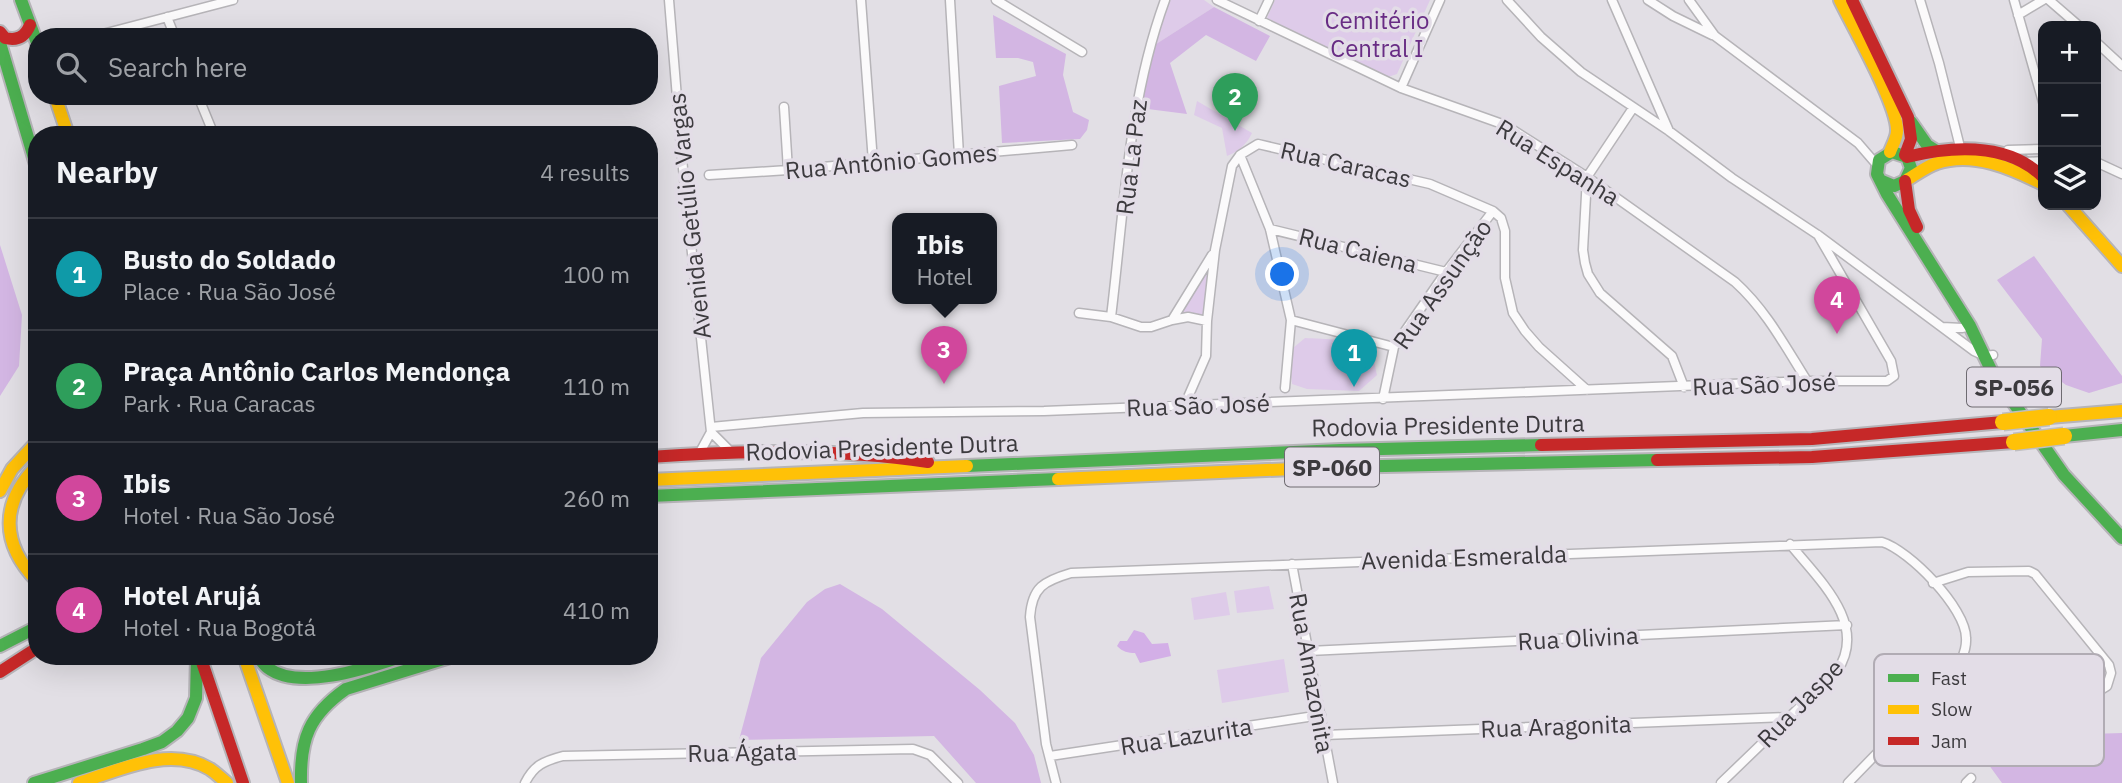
<!DOCTYPE html>
<html lang="en">
<head>
<meta charset="utf-8">
<style>
  body { margin:0; font-family:"IBM Plex Sans",sans-serif; background:#242831; color:#f1f3f6 }
  .controls { position:absolute; right:21px; top:21px; display:grid; overflow:hidden; border-radius:14px; box-shadow:0 7px 28px #0002 }
  .controls button { width:63px; height:63px; display:grid; place-items:center; padding:0; border:0; border-bottom:2px solid #363941; background:#171b24; color:#f1f3f6; font:35px sans-serif }
  .you { position:absolute; left:1283px; top:275px; width:24px; height:24px; margin:-18px; border:5px solid #fff; border-radius:50%; background:#1a73e8; box-shadow:0 0 0 10px #1a73e833 }
  .badge { display:grid; place-items:center; width:46px; height:46px; border-radius:50%; background:#767478; color:#fff; font-size:23px; font-weight:700 }
  .pin { position:absolute; translate:-50% -58px; filter:drop-shadow(0 2px 4px #0008) }
  .pin::after { content:''; position:absolute; top:37px; width:24px; height:21px; background:inherit; clip-path:polygon(0 0,100% 0,50% 100%) }
  .popup { position:absolute; left:892px; top:213px; width:105px; height:91px; box-sizing:border-box; display:grid; place-content:center; border-radius:14px; background:#171b24; filter:drop-shadow(0 2px 5px #0005); font-size:23px; white-space:nowrap; color:#9ea1a6 }
  .popup b { font-size:26px; color:#f1f3f6 }
  .popup::after { content:''; position:absolute; left:50%; top:100%; margin-left:-14px; border:14px solid transparent; border-top-color:#171b24 }
  .list { margin:0; padding:0; list-style:none }
  h2 { display:flex; justify-content:space-between; align-items:center; height:91px; margin:0; padding:0 28px; font-size:30px }
  h2 small { font-size:23px; font-weight:400; color:#9ea1a6 }
  .list li { display:grid; grid-template-columns:46px 1fr auto; gap:21px; align-items:center; box-sizing:border-box; height:112px; padding:0 28px; border-top:2px solid #363941 }
  .list b { display:block; font-size:26px; white-space:nowrap }
  .list p { margin:0; font-size:23px; white-space:nowrap; color:#9ea1a6 }
  .list em { font-size:23px; font-style:normal; color:#9ea1a6 }
  .icon { flex:none; width:38px; height:38px; fill:none; stroke:currentColor; stroke-width:2; stroke-linecap:round; stroke-linejoin:round }
  .map { position:relative; flex:none; width:2122px; height:783px; overflow:hidden }
  .search { position:absolute; background:#171b24; box-shadow:0 7px 28px #0002; left:28px; top:28px; width:630px; height:77px; display:flex; align-items:center; gap:18px; box-sizing:border-box; padding:0 24px; border-radius:28px; color:#9ea1a6; font-size:26px }
  .panel { position:absolute; background:#171b24; box-shadow:0 7px 28px #0002; left:28px; top:126px; width:630px; height:539px; border-radius:28px }
  .map>svg:first-child { display:block }
  .green { fill:#decbe9 }
  .forest { fill:#d3b6e3 }
  .water { fill:#d3afe7 }
  .lines { fill:none; stroke-linecap:round; stroke-linejoin:round }
  .street-casing { stroke:#b6b4b8; stroke-width:11 }
  .fast-casing { stroke:#b6b4b8; stroke-width:16 }
  .slow-casing { stroke:#b6b4b8; stroke-width:16 }
  .jam-casing { stroke:#b6b4b8; stroke-width:16 }
  .street { stroke:#fbfafb; stroke-width:8 }
  .fast { stroke:#4caf50; stroke-width:12 }
  .slow { stroke:#ffc107; stroke-width:12 }
  .jam { stroke:#c62828; stroke-width:12 }
  .slow-bridge-casing { stroke:#bfbec0; stroke-width:19; stroke-linecap:butt }
  .slow-bridge { stroke:#ffc107; stroke-width:16 }
  .labels { text-anchor:middle; dominant-baseline:central; stroke-width:7; stroke-linejoin:round; paint-order:stroke }
  .shield { fill:#e3dde7; stroke:#6e6b71; stroke-width:2 }
  .shield-label { font-size:23px; font-weight:bold; fill:#3c3a3e }
  .park-label { font-size:24px; fill:#682c84; stroke:#e3dde7 }
  .street-label { font-size:24px; fill:#3c3a3e; stroke:#e3dde7 }
  .key { fill:#e3dde7; stroke:#b1acb4; stroke-width:2 }
  .key-label { font-size:19px; fill:#3c3a3e }
</style>
</head>
<body>
<div class="map">
<svg width="2122" height="783" viewBox="0 0 2122 783">
  <rect width="100%" height="100%" fill="#e2dfe5"/>
  <path class="green" d="M 1165,0 L 1204,0 L 1214,7 L 1153,46 Z
    M 1275,0 L 1430,0 L 1397,74 L 1388,77 L 1267,18 Z
    M 1197,101 L 1252,133 C 1247,144 1238,152 1227,156 L 1222,128 L 1194,115 Z
    M 1210,263 L 1205,316 L 1180,314 Z
    M 1305,338 C 1321,339 1363,338 1371,353 C 1375,359 1375,368 1377,375 L 1359,391 L 1307,389 L 1292,384 L 1290,365 L 1293,348 Z
    M 1269,586 L 1274,609 L 1237,613 L 1234,591 Z
    M 1226,592 L 1230,615 L 1194,620 L 1191,598 Z
    M 1284,659 L 1289,692 L 1222,703 L 1217,670 Z"/>
  <path class="forest" d="M 1214,7 L 1270,36 L 1256,61 L 1206,35 L 1170,63 L 1187,114 L 1140,108 L 1153,46 Z
    M 993,15 L 1066,54 L 1063,75 L 1073,112 L 1089,120 L 1087,130 L 1080,139 L 1002,143 L 999,86 L 1036,76 L 1033,62 L 1018,58 L 996,58 Z
    M 0,245 L 22,315 L 19,366 L 0,396 Z
    M 2034,256 L 2122,376 L 2122,383 L 2089,393 L 2066,385 L 2040,366 L 2042,339 L 1997,280 Z
    M 840,584 L 882,609 L 980,690 L 1015,723 L 1034,755 L 1041,783 L 976,783 L 934,736 L 739,740 L 761,658 L 807,602 L 825,589 Z
    M 2122,733 L 2122,783 L 2002,783 L 1986,761 L 1985,737 Z"/>
  <path class="water" d="M 1134,630 L 1144,633 L 1152,644 L 1168,643 L 1171,656 L 1140,663 L 1135,653 C 1128,653 1123,652 1117,646 L 1120,641 L 1127,641 Z"/>
  <g class="lines">
    <g class="street-casing">
      <path id="street" d="M 669,0 L 682,159 L 711,432 L 699,454
        M 861,0 L 873,162
        M 950,0 L 959,155
        M 996,0 L 1082,52
        M 1217,0 L 1401,88 L 1505,125 L 1587,177 L 1735,282 C 1766,310 1785,346 1807,381
        M 1507,0 L 1541,37 L 1581,72 L 1669,131 L 1732,178 L 1818,235 L 1974,351 L 1985,356 L 1993,355
        M 1612,0 L 1669,131
        M 1648,0 L 1673,16 L 1712,35
        M 1689,0 L 1715,36 L 1858,143 L 1877,165
        M 1920,0 L 1939,63 L 1961,151
        M 2014,0 L 2043,102
        M 2049,0 L 2079,26
        M 2018,15 L 2043,0
        M 167,17 L 175,37
        M 1259,21 L 1269,0
        M 91,37 L 233,0
        M 2096,42 L 2122,66
        M 1401,88 L 1440,0
        M 198,96 L 214,135
        M 784,107 L 788,170
        M 1633,108 L 1587,177 L 1583,250 L 1585,263 L 1588,274 L 1600,293 L 1672,356 L 1684,387
        M 2008,150 L 2043,149
        M 1240,155 L 1270,229 L 1291,320 L 1285,388
        M 2026,162 L 2043,161
        M 2096,162 L 2122,174
        M 709,175 L 788,170 L 1072,145
        M 1270,229 L 1446,272
        M 1079,313 L 1111,317 L 1141,327 L 1151,327 L 1172,320 L 1212,255
        M 1111,317 C 1124,211 1128,101 1165,0
        M 1172,320 L 1188,317 L 1207,321
        M 1291,320 L 1394,347
        M 1942,327 L 1962,328 L 1970,326
        M 1383,399 L 1394,347 L 1446,272 L 1493,211
        M 1185,404 L 1206,356 L 1207,321 L 1215,250 L 1232,166 L 1240,155 L 1258,144 L 1430,184 L 1493,211 L 1501,218 L 1505,231 L 1505,278 L 1513,313 L 1525,331 L 1539,347 L 1587,390
        M 711,427 L 863,413 L 1044,411 L 1807,381 L 1887,381 L 1894,376 L 1891,361 L 1818,235
        M 711,432 L 731,452
        M 1292,564 L 1333,783
        M 1933,583 L 1968,572 L 2029,571 L 2035,574 L 2109,665 L 2111,673 L 2107,686 L 2094,694 L 1961,703 L 1948,700 L 1937,692
        M 1309,651 L 1847,625
        M 1324,735 L 1789,717
        M 1050,756 L 1321,715
        M 525,783 C 534,765 544,761 563,756 L 913,749 L 930,755 L 958,783
        M 1056,783 L 1046,744 L 1030,617 C 1032,587 1044,581 1071,573 L 1882,542 C 1909,550 1966,608 1966,638 C 1967,653 1958,666 1950,678 L 1848,783
        M 1721,783 L 1837,671 C 1869,624 1818,579 1790,544
        M 1966,783 L 1971,778"/>
    </g>
    <g class="fast-casing">
      <path id="fast" d="M 21,0 L 37,43
        M 0,43 L 37,168
        M 1911,122 L 1927,145 L 1938,152
        M 1882,181 L 1894,186 L 1905,181 L 1911,168 L 1907,157 L 1892,152 L 1879,160 L 1877,174 L 1887,194 L 1970,326 L 1992,372 L 2064,475 L 2122,538
        M 2064,436 L 2122,430
        M 967,466 L 1341,450 L 1541,445
        M 1338,467 L 1657,460
        M 649,496 L 1058,479
        M 0,646 L 37,627
        M 257,656 C 261,660 264,665 268,668 C 300,692 370,667 403,656
        M 34,783 L 143,749 L 162,742 L 177,731 L 188,718 L 196,698 L 197,656
        M 301,783 C 300,739 309,715 346,689 L 453,656"/>
    </g>
    <g class="slow-casing">
      <path id="slow" d="M 1840,0 C 1853,27 1898,105 1897,131 C 1897,138 1892,146 1890,152
        M 55,96 L 68,135
        M 1908,179 C 1917,174 1927,166 1937,163 C 1973,151 2011,168 2043,184
        M 2068,205 L 2122,266
        M 2049,417 L 2122,411
        M 37,466 C 0,503 1,544 37,581
        M 1058,479 L 1338,467
        M 649,480 L 967,466
        M 0,491 L 12,469 L 37,442
        M 244,656 L 288,783
        M 79,783 C 119,770 170,745 210,769 C 216,773 222,779 227,783"/>
    </g>
    <g class="jam-casing">
      <path id="jam" d="M 1852,0 L 1908,117 L 1911,139 L 1905,155
        M 0,32 L 5,38 C 17,41 25,37 30,25
        M 1907,157 C 1953,146 2007,142 2043,177
        M 1905,181 L 1909,210 L 1917,227
        M 1541,445 L 1812,439 L 2003,422
        M 649,457 C 743,451 835,448 928,462
        M 1657,460 L 1812,457 L 2014,442
        M 200,656 L 243,783
        M 0,672 L 37,648"/>
    </g>
    <use href="#street" class="street"/>
    <use href="#fast" class="fast"/>
    <use href="#slow" class="slow"/>
    <use href="#jam" class="jam"/>
    <g class="slow-bridge-casing">
      <path id="slow-bridge" d="M 2003,422 L 2049,417
        M 2014,442 L 2064,436"/>
    </g>
    <use href="#slow-bridge" class="slow-bridge"/>
  </g>
  <g class="labels">
    <g class="shield">
      <rect x="1967" y="367.5" width="94" height="39" rx="5"/>
      <rect x="1285" y="447.5" width="94" height="39" rx="5"/>
    </g>
    <g class="shield-label">
      <text x="2014" y="387">SP-056</text>
      <text x="1332" y="467">SP-060</text>
    </g>
    <g class="park-label">
      <text x="1377" y="20">Cemitério<tspan x="1377" dy="28">Central I</tspan></text>
    </g>
    <g class="street-label">
      <text transform="translate(1131 157) rotate(-83)">Rua La Paz</text>
      <text transform="translate(891 161) rotate(-5)">Rua Antônio Gomes</text>
      <text transform="translate(1558 162) rotate(32)">Rua Espanha</text>
      <text transform="translate(1346 164) rotate(13)">Rua Caracas</text>
      <text transform="translate(689 216) rotate(-96)">Avenida Getúlio Vargas</text>
      <text transform="translate(1358 250) rotate(14)">Rua Caiena</text>
      <text transform="translate(1442 284) rotate(-55)">Rua Assunção</text>
      <text transform="translate(1764 384) rotate(-2)">Rua São José</text>
      <text transform="translate(1198 405) rotate(-2)">Rua São José</text>
      <text transform="translate(1448 425) rotate(-1)">Rodovia Presidente Dutra</text>
      <text transform="translate(882 447) rotate(-2)">Rodovia Presidente Dutra</text>
      <text transform="translate(1464 557) rotate(-2)">Avenida Esmeralda</text>
      <text transform="translate(1578 638) rotate(-3)">Rua Olivina</text>
      <text transform="translate(1312 673) rotate(80)">Rua Amazonita</text>
      <text transform="translate(1800 703) rotate(-46)">Rua Jaspe</text>
      <text transform="translate(1556 726) rotate(-2)">Rua Aragonita</text>
      <text transform="translate(1186 736) rotate(-9)">Rua Lazurita</text>
      <text transform="translate(742 752) rotate(-1)">Rua Ágata</text>
    </g>
  </g>
  <rect x="1874" y="654" width="230" height="112" rx="10" class="key"/>
  <rect x="1888" y="674" width="31" height="8" fill="#4caf50"/>
  <rect x="1888" y="705" width="31" height="9" fill="#ffc107"/>
  <rect x="1888" y="737" width="31" height="8" fill="#c62828"/>
  <g class="key-label">
    <text x="1931" y="685">Fast</text>
    <text x="1931" y="716">Slow</text>
    <text x="1931" y="748">Jam</text>
  </g>
</svg>
<div class="controls">
<button>+</button>
<button>−</button>
<button><svg class="icon" aria-label="layers" viewBox="0 0 24 24"><path d="M12 4l9 5-9 5-9-5zM3 14l9 5 9-5"/></svg></button>
</div>
<div class="you"></div>
<div class="pin badge" style="left:1354px;top:387px;background:#0f9aa8">1</div>
<div class="pin badge" style="left:1235px;top:131px;background:#2e9e5b">2</div>
<div class="pin badge" style="left:944px;top:384px;background:#d1479c">3</div>
<div class="popup"><b>Ibis</b>Hotel</div>
<div class="pin badge" style="left:1837px;top:334px;background:#d1479c">4</div>
<div class="search"><svg class="icon" aria-label="search" viewBox="0 0 24 24"><circle cx="10" cy="10" r="6"/><path d="M15 15l6 6"/></svg>Search here</div>
<section class="panel">
<h2>Nearby<small>4 results</small></h2>
<ul class="list">
<li><span class="badge" style="background:#0f9aa8">1</span><div><b>Busto do Soldado</b><p>Place · Rua São José</p></div><em>100 m</em></li>
<li><span class="badge" style="background:#2e9e5b">2</span><div><b>Praça Antônio Carlos Mendonça</b><p>Park · Rua Caracas</p></div><em>110 m</em></li>
<li><span class="badge" style="background:#d1479c">3</span><div><b>Ibis</b><p>Hotel · Rua São José</p></div><em>260 m</em></li>
<li><span class="badge" style="background:#d1479c">4</span><div><b>Hotel Arujá</b><p>Hotel · Rua Bogotá</p></div><em>410 m</em></li>
</ul>
</section>
</div>
</body>
</html>
